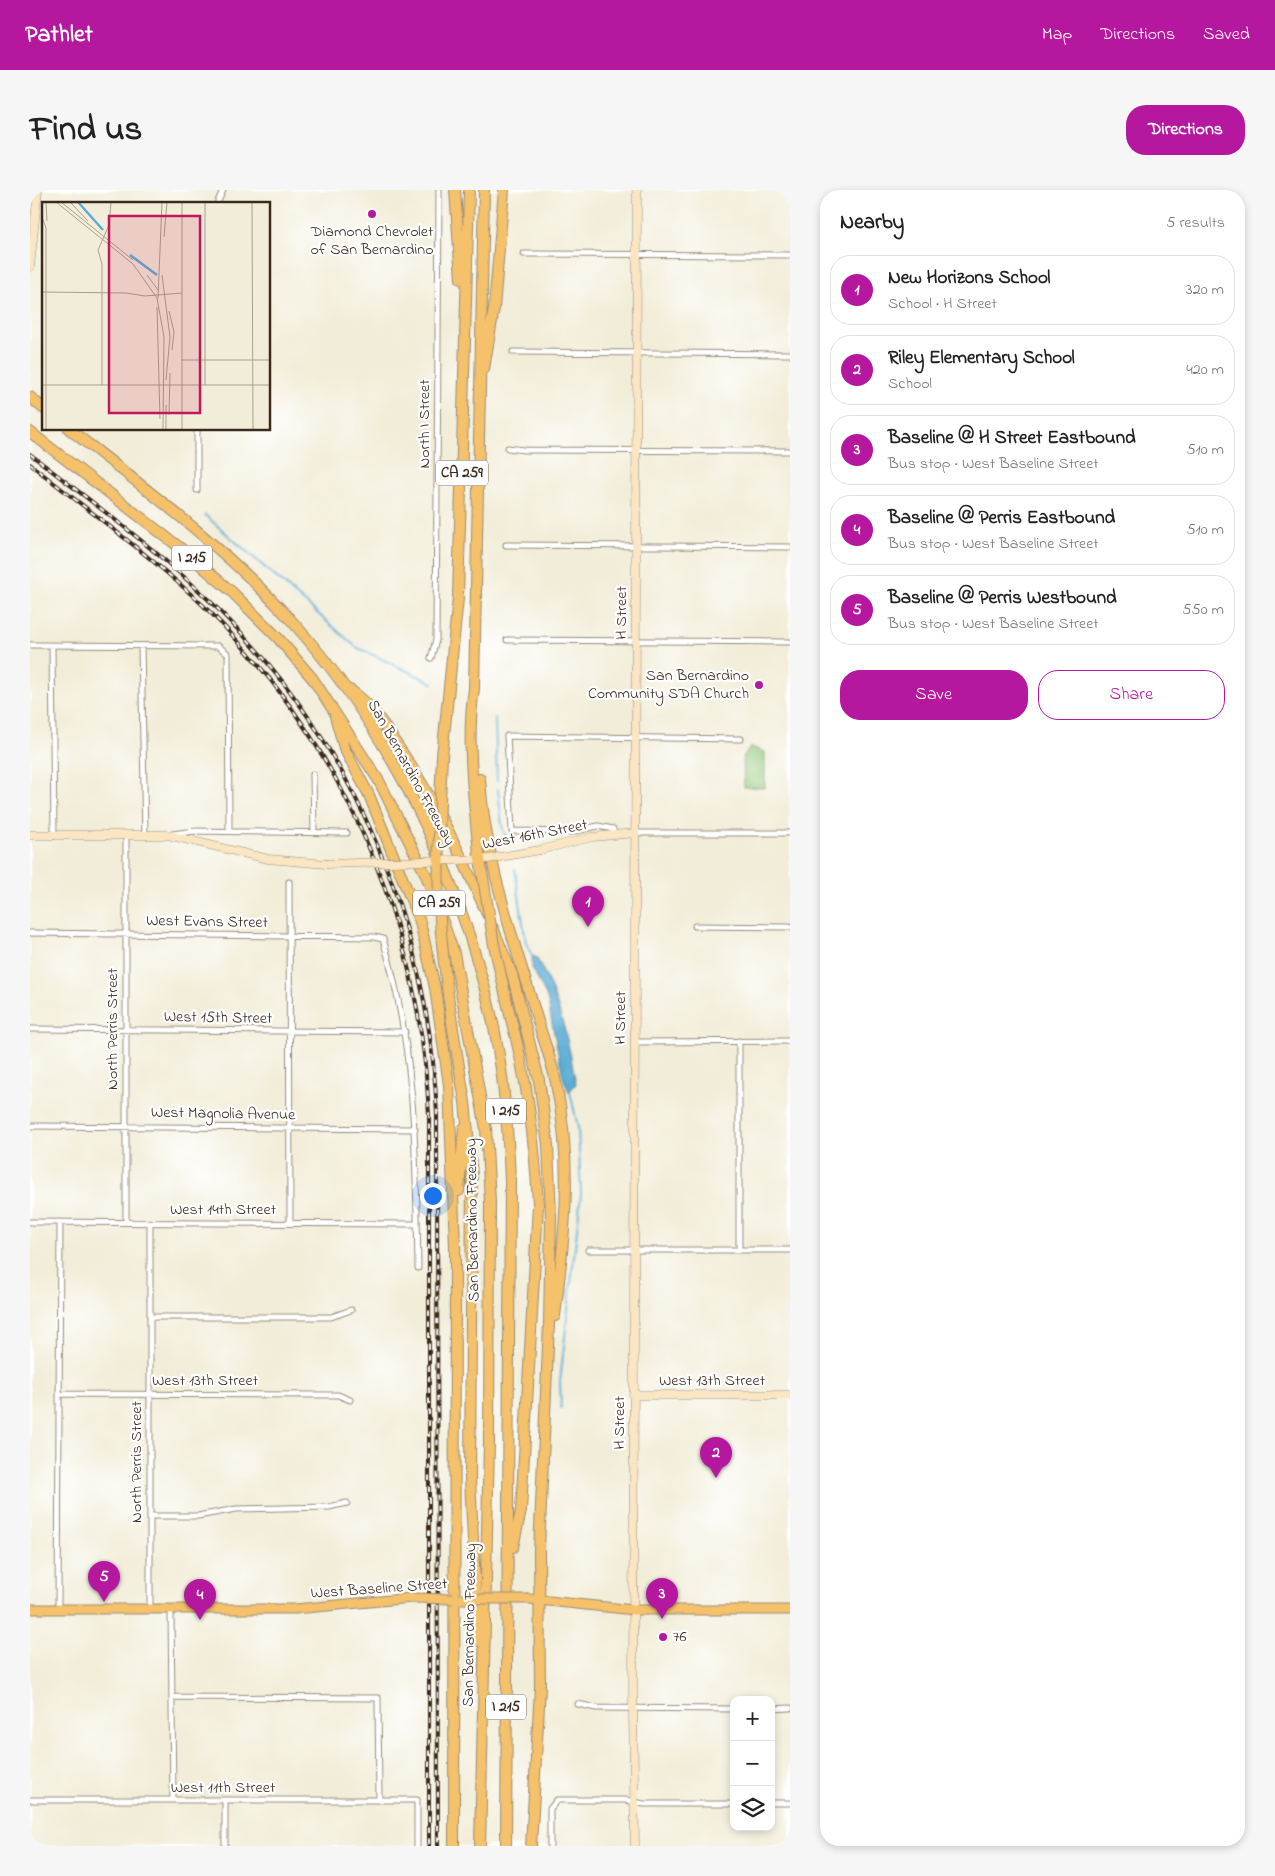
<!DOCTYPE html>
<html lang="en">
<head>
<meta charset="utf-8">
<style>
  body { margin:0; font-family:"Indie Flower",sans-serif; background:#f6f6f6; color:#222 }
  .controls { position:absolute; right:15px; bottom:15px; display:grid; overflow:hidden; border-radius:10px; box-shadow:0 2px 8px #0003 }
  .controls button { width:45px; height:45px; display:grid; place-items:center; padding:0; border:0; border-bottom:1px solid #e0e0e0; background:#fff; color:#222; font:25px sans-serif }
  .you { position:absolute; left:402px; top:1005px; width:18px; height:18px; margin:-12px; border:4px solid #fff; border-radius:50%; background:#1a73e8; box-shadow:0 0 0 8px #1a73e833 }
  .badge { display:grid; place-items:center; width:32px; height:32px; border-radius:50%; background:#b5179e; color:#fff; font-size:16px; font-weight:700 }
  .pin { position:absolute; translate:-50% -41px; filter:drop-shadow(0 1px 2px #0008) }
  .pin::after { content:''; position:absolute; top:26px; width:18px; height:15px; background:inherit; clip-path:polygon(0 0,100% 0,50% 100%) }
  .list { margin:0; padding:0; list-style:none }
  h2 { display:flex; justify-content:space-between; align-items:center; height:65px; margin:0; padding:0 20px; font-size:21px }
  h2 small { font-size:16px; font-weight:400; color:#767676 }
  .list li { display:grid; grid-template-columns:32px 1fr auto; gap:15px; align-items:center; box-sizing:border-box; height:70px; margin:0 10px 10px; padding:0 10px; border:1px solid #e0e0e0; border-radius:20px }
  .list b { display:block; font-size:19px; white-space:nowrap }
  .list p { margin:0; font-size:16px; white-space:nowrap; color:#767676 }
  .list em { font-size:16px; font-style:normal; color:#767676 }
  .actions { display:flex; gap:10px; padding:15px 20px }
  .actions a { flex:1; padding:11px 0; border:1px solid #b5179e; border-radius:20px; text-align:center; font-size:18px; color:#b5179e }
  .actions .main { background:#b5179e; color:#fff }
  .icon { flex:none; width:28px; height:28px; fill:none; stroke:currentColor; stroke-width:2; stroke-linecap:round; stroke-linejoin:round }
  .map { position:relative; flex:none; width:760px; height:1656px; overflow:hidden; border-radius:20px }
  header { display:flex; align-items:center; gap:30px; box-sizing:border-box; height:70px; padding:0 25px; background:#b5179e; color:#fff }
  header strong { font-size:24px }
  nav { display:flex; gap:28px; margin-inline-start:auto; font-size:18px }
  .intro { display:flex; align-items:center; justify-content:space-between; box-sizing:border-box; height:120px; padding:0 30px }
  h1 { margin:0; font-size:35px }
  .button { padding:12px 22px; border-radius:20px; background:#b5179e; color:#fff; font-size:18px; font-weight:700 }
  main { display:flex; gap:30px; padding:0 30px }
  aside { flex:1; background:#fff; border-radius:20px; box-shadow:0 2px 8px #0003 }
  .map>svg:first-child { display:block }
  .green { fill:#93c87a; stroke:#67794c }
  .water { fill:#5badd6; stroke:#4b6c7a }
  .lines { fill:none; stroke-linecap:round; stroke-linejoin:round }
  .stream { stroke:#5badd6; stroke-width:2 }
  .street-casing { stroke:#968c7b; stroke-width:7 }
  .secondary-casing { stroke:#968c7b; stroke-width:9 }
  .primary-casing { stroke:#968c7b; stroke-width:11 }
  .highway-casing { stroke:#968c7b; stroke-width:12 }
  .street { stroke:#fff; stroke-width:5 }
  .secondary { stroke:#fbe6c4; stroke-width:8 }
  .primary { stroke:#f5c16b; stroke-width:9 }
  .highway { stroke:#f5c16b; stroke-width:10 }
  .rail-casing { stroke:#3b2a1e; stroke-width:4 }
  .rail { stroke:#fff; stroke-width:2; stroke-dasharray:5.5; stroke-linecap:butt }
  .secondary-bridge-casing { stroke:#968c7b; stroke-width:9; stroke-linecap:butt }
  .primary-bridge-casing { stroke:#968c7b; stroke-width:11; stroke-linecap:butt }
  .highway-bridge-casing { stroke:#968c7b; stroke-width:12; stroke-linecap:butt }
  .secondary-bridge { stroke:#fbe6c4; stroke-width:8 }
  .primary-bridge { stroke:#f5c16b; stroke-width:9 }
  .highway-bridge { stroke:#f5c16b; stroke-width:10 }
  .poi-dot { fill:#b5179e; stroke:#fff; stroke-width:2 }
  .labels { text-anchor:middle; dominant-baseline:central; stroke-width:4.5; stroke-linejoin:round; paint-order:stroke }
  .shield { fill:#fff; stroke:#766a62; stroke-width:1 }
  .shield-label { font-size:15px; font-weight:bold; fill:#3b2a1e }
  .poi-label { font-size:16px; fill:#3b2a1e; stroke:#fff }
  .street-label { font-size:16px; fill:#3b2a1e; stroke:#fff }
  .inset-river { fill:none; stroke:#5badd6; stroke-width:2.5 }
  .inset-road { fill:none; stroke:#a99f8e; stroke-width:1 }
  .view { fill:#c2185b; fill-opacity:0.15; stroke:#c2185b; stroke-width:2.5 }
  .inset-edge { fill:none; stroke:#3b2a1e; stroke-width:2.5 }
</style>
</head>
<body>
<header>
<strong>Pathlet</strong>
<nav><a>Map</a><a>Directions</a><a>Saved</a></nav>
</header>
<div class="intro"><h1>Find us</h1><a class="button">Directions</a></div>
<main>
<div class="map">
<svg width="760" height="1656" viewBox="0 0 760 1656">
  <rect width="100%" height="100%" fill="#fff"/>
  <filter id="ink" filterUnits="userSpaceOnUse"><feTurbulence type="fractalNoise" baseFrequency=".02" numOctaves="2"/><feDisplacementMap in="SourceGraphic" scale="10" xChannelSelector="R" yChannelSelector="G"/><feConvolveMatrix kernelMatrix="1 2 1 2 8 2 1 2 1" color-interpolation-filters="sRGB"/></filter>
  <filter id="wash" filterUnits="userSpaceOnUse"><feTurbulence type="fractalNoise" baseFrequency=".0096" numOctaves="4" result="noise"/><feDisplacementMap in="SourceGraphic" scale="20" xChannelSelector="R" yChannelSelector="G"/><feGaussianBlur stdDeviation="1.12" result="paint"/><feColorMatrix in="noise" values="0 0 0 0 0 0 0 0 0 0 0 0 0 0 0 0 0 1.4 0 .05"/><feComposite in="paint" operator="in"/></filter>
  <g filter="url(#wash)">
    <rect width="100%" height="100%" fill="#f2edd8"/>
    <path class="green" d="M 721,557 L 735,562 L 735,598 L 714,597 L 713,567 Z"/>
    <path class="water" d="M 502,766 L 506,767 C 529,807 538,849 546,894 L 539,902 L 533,888 L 517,808 L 502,778 Z"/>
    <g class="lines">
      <path class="stream" d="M 175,325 L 326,457 L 403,493
        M 465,528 L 467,591
        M 468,599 L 472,636 L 478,654
        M 485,679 L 496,753 L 502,766
        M 531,1218 L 530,1192 L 551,1004 L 548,937 L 540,902"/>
    </g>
  </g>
  <g filter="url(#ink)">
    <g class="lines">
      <g class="street-casing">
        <path id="street" d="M 187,14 L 193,0
          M 494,64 L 760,65
          M 483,162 L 760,164
          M 167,239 L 167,300
          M 478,258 L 493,260 L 760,261
          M 476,355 L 760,357
          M 477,450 L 760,452
          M 0,455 L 188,456 L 198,464 L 199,641
          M 22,456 L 24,646
          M 111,456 L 115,645
          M 401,468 L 406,450 L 409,0
          M 283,584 L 284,642
          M 605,643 L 760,643
          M 142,644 L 165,641 L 317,643
          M 96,645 L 96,1032
          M 584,645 L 583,639 L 568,636 L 541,642 L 482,641 L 477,546 L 711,549
          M 259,692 L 260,1033
          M 665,736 L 760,737
          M 0,743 L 344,747 L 353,749 C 386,860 386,964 388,1078
          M 0,839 L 375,842
          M 709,851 L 709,1060
          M 605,852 L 760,851
          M 0,936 L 385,939
          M 0,1032 L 387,1034
          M 120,1033 L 120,1420
          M 558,1060 L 760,1060
          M 120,1127 L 301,1127 L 321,1120
          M 29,1204 L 308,1205 L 320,1210
          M 120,1326 L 168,1326 L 206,1319 L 299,1317 L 317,1313
          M 28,1419 L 30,1032
          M 141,1421 L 143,1610
          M 142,1507 L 348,1508 L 349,1610
          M 548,1514 L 566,1518 L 704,1519
          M 741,1519 L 760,1518
          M 0,1610 L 387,1610 L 387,1656
          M 195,1611 L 195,1656
          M 741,1613 L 760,1613
          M 520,1656 L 520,1619 L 527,1610 L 595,1610 L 614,1614 L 704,1614"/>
      </g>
      <g class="secondary-casing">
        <path id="secondary" d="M 0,77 L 8,0
          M 0,645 L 138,645 L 238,669 L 296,674
          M 510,660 L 562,647 L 605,643
          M 603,1205 L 760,1205
          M 605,1656 L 603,1519 L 607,0"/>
      </g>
      <g class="primary-casing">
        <path id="primary" d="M 499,1409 L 604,1420 L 760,1420
          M 0,1419 L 265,1419 L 382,1408"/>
      </g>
      <g class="highway-casing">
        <path id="highway" d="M 425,0 L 431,89
          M 454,179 L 464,118 L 474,0
          M 0,207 L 14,219
          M 39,239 C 116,299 194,357 260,429 C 360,540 429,683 462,828 C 474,882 478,936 480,991 L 476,1656
          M 0,242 L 153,360 L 202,402 L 248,448 L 283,489 L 349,591 L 396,685 L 424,763 L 456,939 L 460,1012 L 459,1253 L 450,1656
          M 320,500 C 340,513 352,532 365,552 C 403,606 431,664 457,724
          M 305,526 L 314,558 L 339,605 L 390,732 L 405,798 L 419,895 L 425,1057 L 424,1656
          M 412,566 L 428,408 L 439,0
          M 450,589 C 455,671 484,750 507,828 C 513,849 522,871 526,893 C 543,976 535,1043 525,1126
          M 449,663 C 444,613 436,549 444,499 L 454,0
          M 463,738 L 482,784 L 509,890 L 518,955 L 521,1026 L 519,1134 L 509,1360 L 510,1498 L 501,1656
          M 480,825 C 497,887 505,951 508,1015 L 491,1321 L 483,1357
          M 426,858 L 435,912 L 442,985 L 440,1288 L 448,1451
          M 429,1001 L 434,938"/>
      </g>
      <use href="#street" class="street"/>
      <use href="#secondary" class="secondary"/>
      <use href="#primary" class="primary"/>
      <use href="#highway" class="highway"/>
      <g class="rail-casing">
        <path id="rail" d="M 0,264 C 64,314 131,362 188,419 C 324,552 399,736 407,925 L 408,1656
          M 0,274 C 61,323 126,369 182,424 C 316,558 390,736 399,925 L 399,1656"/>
      </g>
      <use href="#rail" class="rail"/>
      <g class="secondary-bridge-casing">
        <path id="secondary-bridge" d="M 296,674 L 458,669 L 510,660"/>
      </g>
      <g class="primary-bridge-casing">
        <path id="primary-bridge" d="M 382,1408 L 423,1409
          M 431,1409 L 499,1409"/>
      </g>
      <g class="highway-bridge-casing">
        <path id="highway-bridge" d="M 412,566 C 410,614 407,662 409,711 C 411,760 418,809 426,858
          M 449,663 L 464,755 L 480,825"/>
      </g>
      <use href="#secondary-bridge" class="secondary-bridge"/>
      <use href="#primary-bridge" class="primary-bridge"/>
      <use href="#highway-bridge" class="highway-bridge"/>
    </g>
  </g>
  <g class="poi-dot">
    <circle cx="342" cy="24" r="5"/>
    <circle cx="729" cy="495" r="5"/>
    <circle cx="633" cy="1447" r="5"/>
  </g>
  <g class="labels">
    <g class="shield">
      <rect x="406" y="270.5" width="52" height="25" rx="4"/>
      <rect x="142" y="355.5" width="40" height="25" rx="4"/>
      <rect x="383" y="700.5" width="52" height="25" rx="4"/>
      <rect x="456" y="908.5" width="40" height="25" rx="4"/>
      <rect x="456" y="1504.5" width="40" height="25" rx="4"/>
    </g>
    <g class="shield-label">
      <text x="432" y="283">CA 259</text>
      <text x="162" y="368">I 215</text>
      <text x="409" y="713">CA 259</text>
      <text x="476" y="921">I 215</text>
      <text x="476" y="1517">I 215</text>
    </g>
    <g class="poi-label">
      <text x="342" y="42">Diamond Chevrolet<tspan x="342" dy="18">of San Bernardino</tspan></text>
      <text x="719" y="486" text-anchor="end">San Bernardino<tspan x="719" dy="18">Community SDA Church</tspan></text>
      <text x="643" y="1447" text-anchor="start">76</text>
    </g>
    <g class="street-label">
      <text transform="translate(395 234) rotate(-90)">North I Street</text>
      <text transform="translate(592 423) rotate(-90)">H Street</text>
      <text transform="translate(381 583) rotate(61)">San Bernardino Freeway</text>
      <text transform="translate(505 645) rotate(-11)">West 16th Street</text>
      <text transform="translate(177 732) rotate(1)">West Evans Street</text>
      <text transform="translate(188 828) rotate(1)">West 15th Street</text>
      <text transform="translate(591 828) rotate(-90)">H Street</text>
      <text transform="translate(83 839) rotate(-90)">North Perris Street</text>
      <text transform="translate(193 924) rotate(1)">West Magnolia Avenue</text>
      <text x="193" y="1020">West 14th Street</text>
      <text transform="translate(443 1030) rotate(-91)">San Bernardino Freeway</text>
      <text x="175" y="1191">West 13th Street</text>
      <text x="682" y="1191">West 13th Street</text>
      <text transform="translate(590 1233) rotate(-90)">H Street</text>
      <text transform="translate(107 1272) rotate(-90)">North Perris Street</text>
      <text transform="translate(349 1399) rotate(-4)">West Baseline Street</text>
      <text transform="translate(440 1435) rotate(-89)">San Bernardino Freeway</text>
      <text x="193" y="1598">West 11th Street</text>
    </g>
  </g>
  <g transform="translate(12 12)">
    <rect width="228" height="228" fill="#f2edd8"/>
    <path class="inset-river" d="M 36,0 L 61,28M 88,53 L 115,73"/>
    <path class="inset-road" d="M 4,0 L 5,19M 14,0 L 91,62 L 115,96 L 122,135 L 121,227M 19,0 L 91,58M 28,0 L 46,19M 210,0 L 211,227M 0,15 L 4,26 L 4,227M 122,35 L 125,0M 105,73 L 116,88M 120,73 L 128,135 L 124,178M 0,90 L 84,91 L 103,94 L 140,91M 116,96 L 120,0M 115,105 L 118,217M 127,109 L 132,130 L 130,148M 139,158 L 228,158M 0,183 L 228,183M 60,183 L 60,62 L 56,48 L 67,23 L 69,0M 163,183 L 163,0M 127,213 L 128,171M 124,227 L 124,203M 140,227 L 140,0"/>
    <path class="view" d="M 67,14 L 158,14 L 158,211 L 67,211 Z"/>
    <rect width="228" height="228" class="inset-edge"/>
  </g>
</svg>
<div class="controls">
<button>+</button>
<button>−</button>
<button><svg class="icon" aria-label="layers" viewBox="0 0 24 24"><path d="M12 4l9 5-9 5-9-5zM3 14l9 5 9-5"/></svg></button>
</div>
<div class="you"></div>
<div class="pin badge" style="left:558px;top:737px">1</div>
<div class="pin badge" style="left:686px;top:1288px">2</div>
<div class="pin badge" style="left:632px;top:1429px">3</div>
<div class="pin badge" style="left:170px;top:1430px">4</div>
<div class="pin badge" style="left:74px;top:1412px">5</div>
</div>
<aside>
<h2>Nearby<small>5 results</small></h2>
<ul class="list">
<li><span class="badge">1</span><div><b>New Horizons School</b><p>School · H Street</p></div><em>320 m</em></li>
<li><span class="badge">2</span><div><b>Riley Elementary School</b><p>School</p></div><em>420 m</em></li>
<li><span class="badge">3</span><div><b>Baseline @ H Street Eastbound</b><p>Bus stop · West Baseline Street</p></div><em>510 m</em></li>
<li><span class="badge">4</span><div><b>Baseline @ Perris Eastbound</b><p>Bus stop · West Baseline Street</p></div><em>510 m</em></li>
<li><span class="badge">5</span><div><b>Baseline @ Perris Westbound</b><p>Bus stop · West Baseline Street</p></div><em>550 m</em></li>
</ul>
<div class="actions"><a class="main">Save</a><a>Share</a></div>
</aside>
</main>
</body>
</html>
